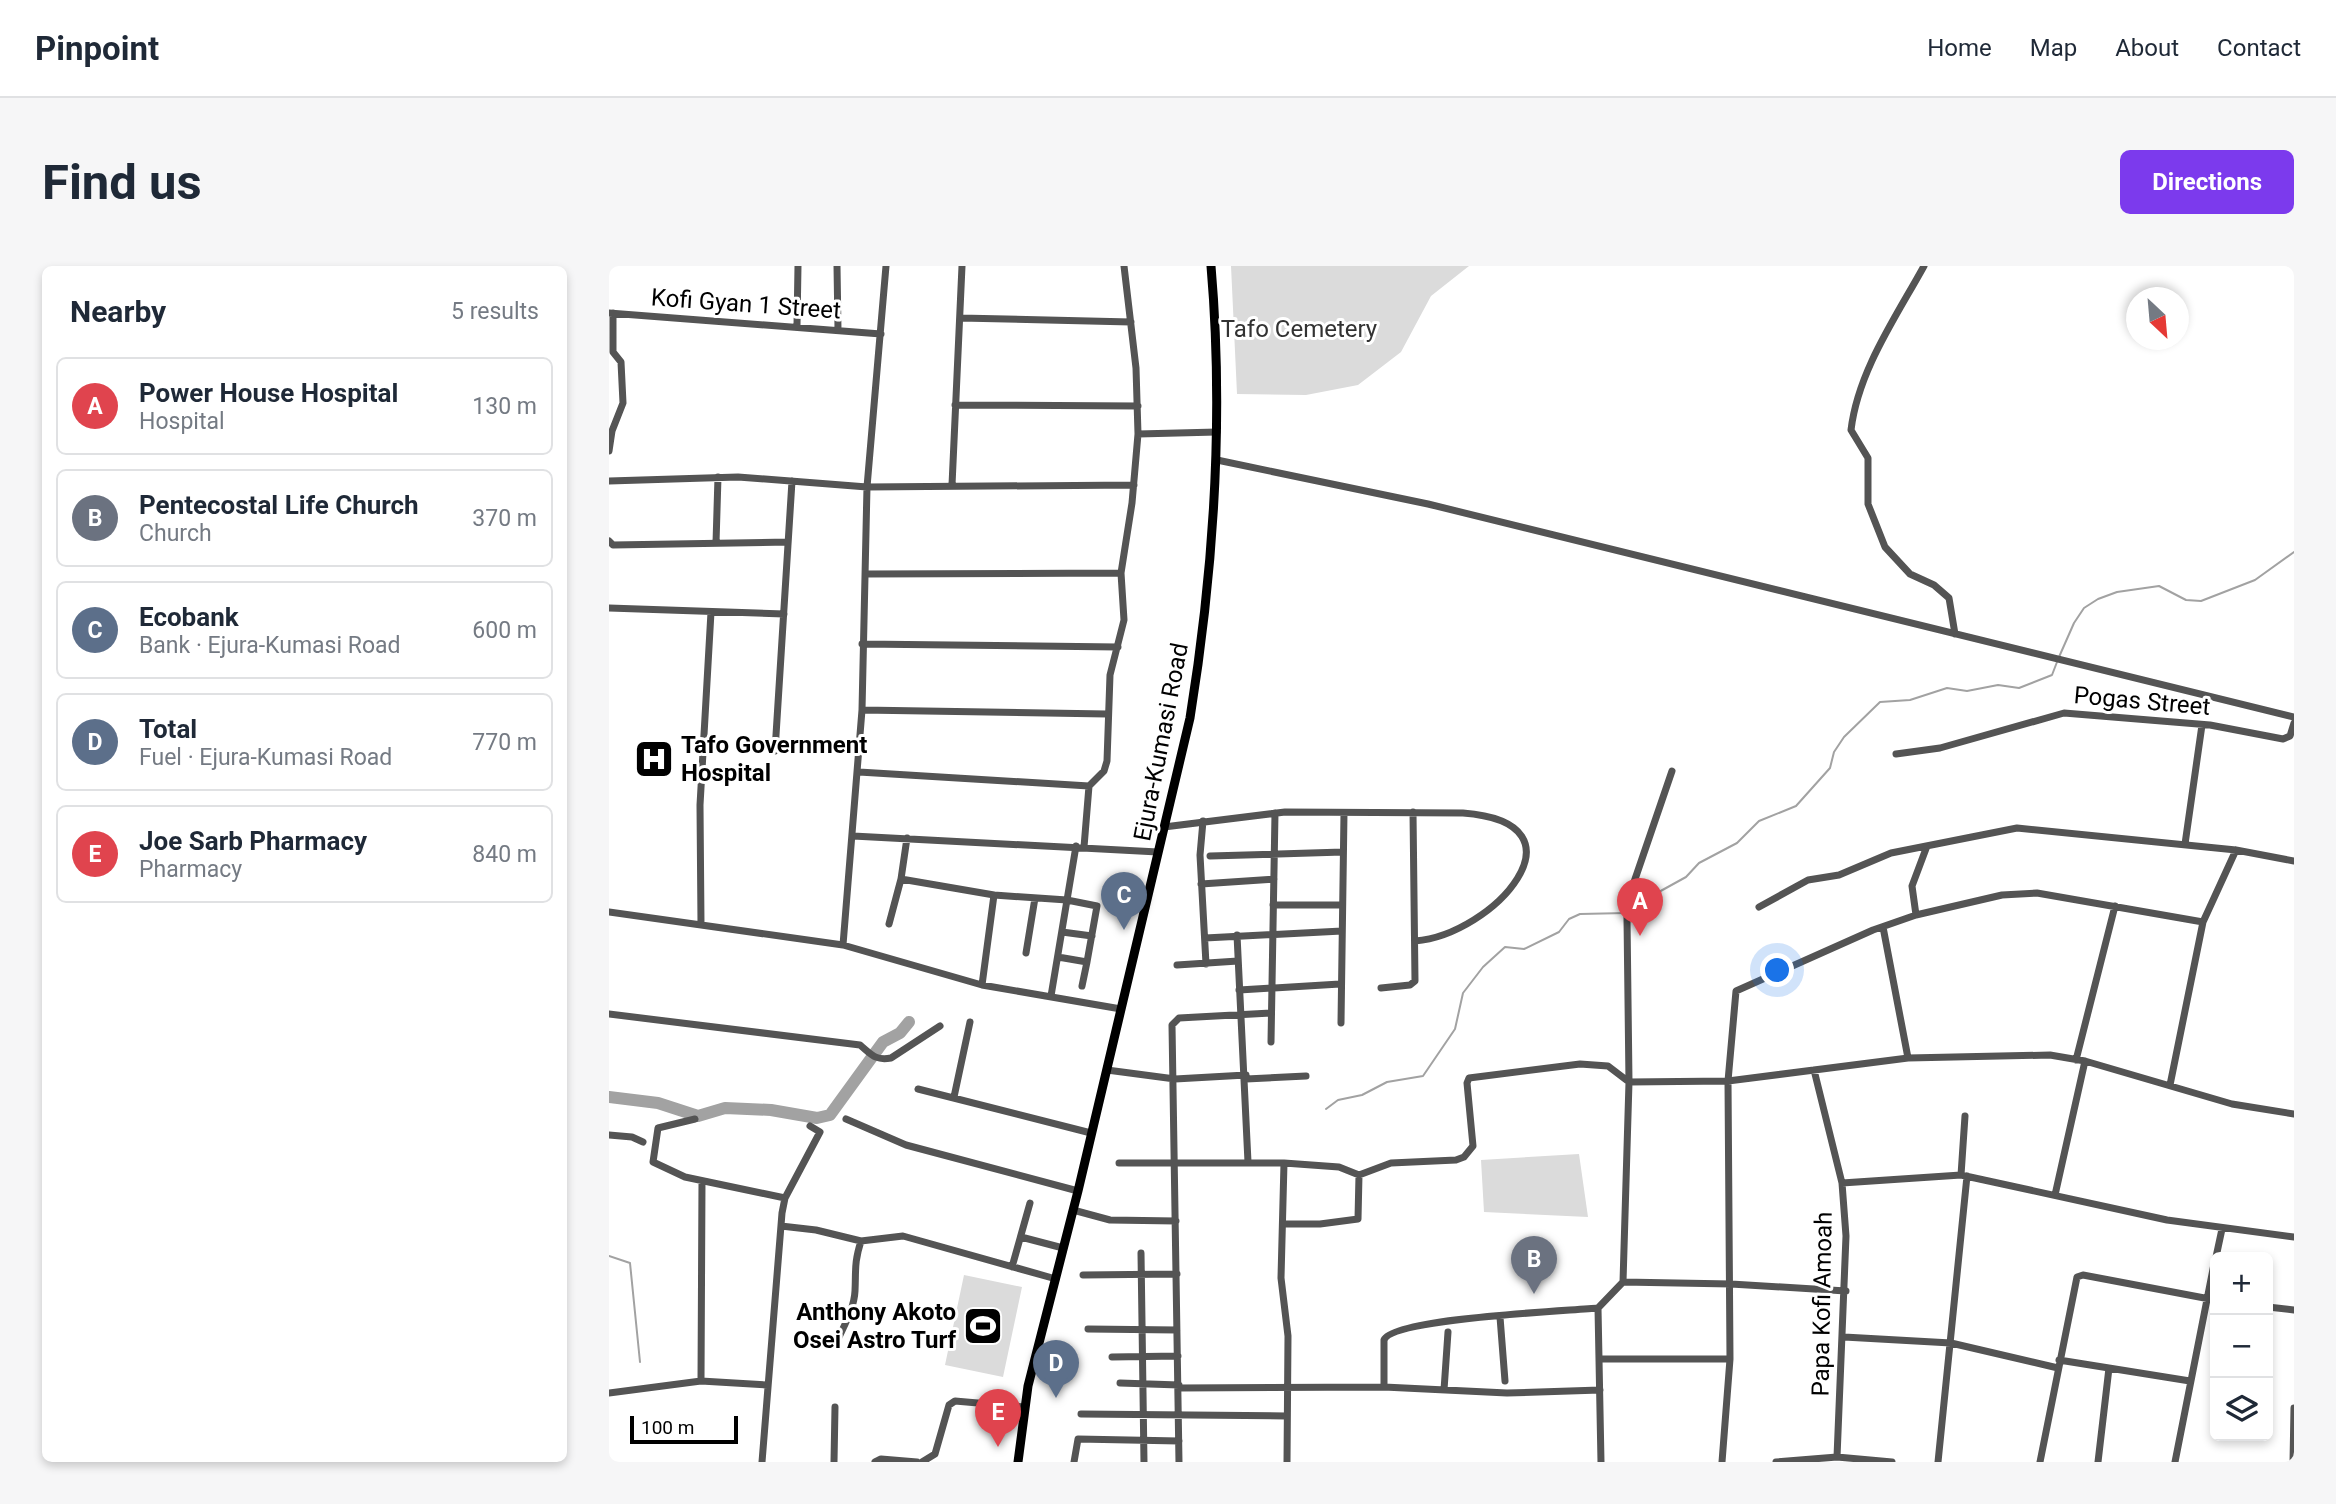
<!DOCTYPE html>
<html lang="en">
<head>
<meta charset="utf-8">
<style>
  body { margin:0; font-family:Roboto,sans-serif; background:#f6f6f7; color:#1f2937 }
  .controls { position:absolute; right:21px; bottom:21px; display:grid; overflow:hidden; border-radius:10px; box-shadow:0 4px 10px #0003 }
  .controls button { width:63px; height:63px; display:grid; place-items:center; padding:0; border:0; border-bottom:2px solid #e0e1e3; background:#fff; color:#1f2937; font:35px sans-serif }
  .compass { position:absolute; left:1517px; top:21px; width:63px; height:63px; border-radius:50%; background:#fff; box-shadow:0 4px 10px #0003; rotate:154deg }
  .scale { position:absolute; left:21px; bottom:18px; width:108px; box-sizing:border-box; padding-left:7px; border:4px solid #000; border-top:0; font-size:19px; line-height:24px; white-space:nowrap; color:#000; -webkit-text-stroke:5px #fff; paint-order:stroke }
  .you { position:absolute; left:1169px; top:705px; width:24px; height:24px; margin:-18px; border:5px solid #fff; border-radius:50%; background:#1a73e8; box-shadow:0 0 0 10px #1a73e833 }
  .badge { display:grid; place-items:center; width:46px; height:46px; border-radius:50%; background:#7c3aed; color:#fff; font-size:23px; font-weight:700 }
  .pin { position:absolute; translate:-50% -58px; filter:drop-shadow(0 2px 4px #0008) }
  .pin::after { content:''; position:absolute; top:37px; width:24px; height:21px; background:inherit; clip-path:polygon(0 0,100% 0,50% 100%) }
  .list { margin:0; padding:0; list-style:none }
  h2 { display:flex; justify-content:space-between; align-items:center; height:91px; margin:0; padding:0 28px; font-size:30px }
  h2 small { font-size:23px; font-weight:400; color:#747a83 }
  .list li { display:grid; grid-template-columns:46px 1fr auto; gap:21px; align-items:center; box-sizing:border-box; height:98px; margin:0 14px 14px; padding:0 14px; border:2px solid #e0e1e3; border-radius:10px }
  .list b { display:block; font-size:26px; white-space:nowrap }
  .list p { margin:0; font-size:23px; white-space:nowrap; color:#747a83 }
  .list em { font-size:23px; font-style:normal; color:#747a83 }
  .icon { flex:none; width:38px; height:38px; fill:none; stroke:currentColor; stroke-width:2; stroke-linecap:round; stroke-linejoin:round }
  .map { position:relative; flex:none; width:1685px; height:1196px; overflow:hidden; border-radius:10px }
  header { display:flex; align-items:center; gap:42px; box-sizing:border-box; height:98px; padding:0 35px; background:#fff; border-bottom:2px solid #e0e1e3 }
  header strong { font-size:33px }
  nav { display:flex; gap:38px; margin-inline-start:auto; font-size:24px }
  .intro { display:flex; align-items:center; justify-content:space-between; box-sizing:border-box; height:168px; padding:0 42px }
  h1 { margin:0; font-size:49px }
  .button { padding:18px 32px; border-radius:10px; background:#7c3aed; color:#fff; font-size:24px; font-weight:700 }
  main { display:flex; gap:42px; padding:0 42px }
  aside { flex:1; background:#fff; border-radius:10px; box-shadow:0 4px 10px #0003 }
  .map>svg:first-child { display:block }
  .green { fill:#dbdbdb }
  .lines { fill:none; stroke-linecap:round; stroke-linejoin:round }
  .stream { stroke:#a2a2a2; stroke-width:2 }
  .river { stroke:#a2a2a2; stroke-width:12 }
  .minor { stroke:#545454; stroke-width:7 }
  .major { stroke:#000; stroke-width:9 }
  .labels { text-anchor:middle; dominant-baseline:central; stroke-width:6; stroke-linejoin:round; paint-order:stroke }
  .street-label { font-size:24px; fill:#000; stroke:#fff }
  .park-label { font-size:24px; fill:#323232; stroke:#fff }
  .poi-label { font-size:24px; font-weight:bold; fill:#000; stroke:#fff; text-anchor:start }
</style>
</head>
<body>
<header>
<strong>Pinpoint</strong>
<nav><a>Home</a><a>Map</a><a>About</a><a>Contact</a></nav>
</header>
<div class="intro"><h1>Find us</h1><a class="button">Directions</a></div>
<main>
<aside>
<h2>Nearby<small>5 results</small></h2>
<ul class="list">
<li><span class="badge" style="background:#e0444e">A</span><div><b>Power House Hospital</b><p>Hospital</p></div><em>130 m</em></li>
<li><span class="badge" style="background:#6b7280">B</span><div><b>Pentecostal Life Church</b><p>Church</p></div><em>370 m</em></li>
<li><span class="badge" style="background:#5c6f8a">C</span><div><b>Ecobank</b><p>Bank · Ejura-Kumasi Road</p></div><em>600 m</em></li>
<li><span class="badge" style="background:#5c6f8a">D</span><div><b>Total</b><p>Fuel · Ejura-Kumasi Road</p></div><em>770 m</em></li>
<li><span class="badge" style="background:#e0444e">E</span><div><b>Joe Sarb Pharmacy</b><p>Pharmacy</p></div><em>840 m</em></li>
</ul>
</aside>
<div class="map">
<svg width="1685" height="1196" viewBox="0 0 1685 1196">
  <rect width="100%" height="100%" fill="#fff"/>
  <path class="green" d="M 622,0 L 860,0 L 822,30 L 792,86 L 749,119 L 697,129 L 628,128 Z
    M 970,888 L 979,951 L 875,946 L 872,894 Z
    M 355,1009 L 413,1021 L 394,1111 L 336,1099 Z"/>
  <g class="lines">
    <path class="stream" d="M 1450,391 L 1465,357 L 1475,342 L 1489,333 L 1508,326 L 1550,320 L 1577,334 L 1592,335 L 1646,314 L 1685,286
      M 1023,648 L 1031,650 L 1041,644 L 1048,627 L 1077,611 L 1090,597 L 1128,577 L 1150,555 L 1187,540 L 1221,502 L 1225,486 L 1235,471 L 1271,436 L 1301,434 L 1338,422 L 1358,425 L 1389,419 L 1410,422 L 1443,409 L 1448,396
      M 717,843 L 729,834 L 753,829 L 778,816 L 814,810 L 846,763 L 854,727 L 874,701 L 896,681 L 915,683 L 950,666 L 960,653 L 971,648 L 1017,647
      M 0,990 L 21,997 L 31,1096"/>
    <path class="river" d="M 0,831 L 49,837 L 89,850 L 116,842 L 162,844 L 208,852 L 221,849 L 274,776 L 291,767 L 300,756"/>
    <path class="minor" d="M 228,0 L 229,63
      M 1315,0 C 1287,51 1249,105 1242,164 L 1259,192 L 1259,238 L 1276,281 L 1301,308 L 1325,319 L 1340,332 L 1346,368
      M 0,47 L 272,68
      M 351,52 L 522,56
      M 188,59 L 189,0
      M 346,139 L 529,140
      M 529,168 L 608,166
      M 0,185 L 3,165 L 14,137 L 12,96 L 4,86 L 4,47
      M 608,194 L 819,238 L 1685,451
      M 0,215 L 129,211 L 258,221 L 525,219
      M 343,219 L 353,0
      M 0,275 L 4,279 L 179,276
      M 107,277 L 109,211
      M 256,308 L 512,307
      M 0,342 L 175,348
      M 253,378 L 509,381
      M 253,444 L 498,448
      M 166,485 L 183,215
      M 1287,488 L 1331,482 L 1455,447 L 1601,459 L 1674,473 L 1681,470 L 1685,457
      M 250,506 L 480,520
      M 594,555 L 591,589 L 597,698
      M 555,561 L 676,546 L 854,547 C 985,557 884,669 806,675
      M 244,570 L 549,586
      M 1576,578 L 1593,459
      M 475,581 L 480,520 L 495,505 L 498,495 L 501,409 L 515,354 L 512,307 L 523,237 L 529,168 L 527,102 L 515,0
      M 601,590 L 734,586
      M 292,613 L 385,629
      M 592,618 L 665,613
      M 664,639 L 733,639
      M 1150,641 L 1199,614 L 1230,609 L 1282,587 L 1408,562 L 1627,584 L 1685,595
      M 0,646 L 234,679 L 373,719 L 512,743
      M 1307,649 L 1303,620 L 1318,580
      M 92,658 L 91,539 L 102,346
      M 280,658 L 292,613 L 298,572
      M 1274,661 L 1299,792
      M 453,666 L 483,670
      M 628,669 L 639,896
      M 596,672 L 733,665
      M 234,679 L 253,444 L 258,221 L 277,0
      M 417,687 L 426,632
      M 449,691 L 478,696 L 473,720
      M 568,699 L 629,695
      M 373,719 L 385,629 L 458,634 L 467,580
      M 772,722 L 801,719 L 806,715 L 804,546
      M 630,724 L 731,718
      M 442,730 L 458,634 L 488,640 L 478,696
      M 0,748 L 251,779 C 262,788 266,795 282,792 L 331,760
      M 732,757 L 735,547
      M 662,776 L 666,547
      M 1467,794 L 1506,640
      M 498,804 L 566,813 L 637,809
      M 1205,804 L 1233,917 L 1237,970 L 1228,1191
      M 637,813 L 697,810
      M 1561,819 L 1594,656 L 1627,584
      M 309,823 L 482,867
      M 345,831 L 361,756
      M 86,853 L 49,862 L 44,896 L 76,911 L 176,932
      M 237,853 L 297,879 L 469,925
      M 0,869 L 23,871 L 34,876
      M 510,897 L 675,897 L 730,901 L 750,909 L 782,897 L 847,894 L 855,891 L 864,880 L 858,817 L 860,812 L 971,798 L 999,800 L 1020,816 L 1119,815 L 1299,792 L 1441,789 L 1476,795 L 1623,838 L 1685,848
      M 675,897 L 672,1012 L 679,1070 L 678,1196
      M 1352,909 L 1356,850
      M 1233,917 L 1352,909 L 1558,954 L 1685,971
      M 1446,929 L 1476,795
      M 464,944 L 501,954 L 567,955
      M 675,958 L 711,958 L 749,953 L 750,909
      M 172,960 L 207,964 L 252,975 L 294,970 L 447,1013
      M 412,971 L 454,982
      M 532,987 L 535,1196
      M 1607,991 L 1613,963
      M 403,1001 L 421,937
      M 474,1009 L 568,1008
      M 1014,1016 L 1122,1018 L 1237,1025
      M 1659,1041 L 1685,1044
      M 891,1051 L 896,1115
      M 479,1063 L 568,1064
      M 1235,1071 L 1342,1077 L 1449,1102
      M 227,1078 C 234,1061 245,1044 246,1025 C 247,1004 245,997 252,975
      M 503,1091 L 569,1090
      M 990,1093 L 1121,1093
      M 1450,1094 L 1581,1115
      M 92,1115 L 93,915
      M 511,1117 L 570,1119
      M 775,1121 L 775,1074 C 783,1052 959,1045 989,1042
      M 570,1122 L 775,1121 L 898,1127 L 991,1124
      M 835,1124 L 839,1066
      M 0,1127 L 92,1115 L 159,1119
      M 472,1148 L 677,1150
      M 153,1196 L 173,947 L 176,932 L 211,866 L 201,860
      M 225,1196 L 226,1141
      M 266,1196 L 272,1193 L 308,1196
      M 313,1196 L 326,1188 L 340,1139 L 346,1135 L 415,1141
      M 465,1196 L 469,1173 L 570,1175
      M 570,1196 L 563,759 L 570,752 L 662,747
      M 992,1196 L 989,1042 L 1014,1016 L 1020,816 L 1018,652 L 1024,619 L 1063,505
      M 1113,1196 L 1121,1093 L 1119,815 L 1127,725 L 1264,664 L 1307,649 L 1393,629 L 1428,627 L 1594,656
      M 1167,1196 L 1228,1191 L 1283,1196
      M 1329,1196 L 1358,910
      M 1431,1196 L 1468,1011 L 1474,1009 L 1606,1034
      M 1489,1196 L 1500,1102
      M 1566,1196 L 1606,993
      M 1684,1196 L 1685,1142"/>
    <path class="major" d="M 409,1196 L 419,1120 L 469,925 L 581,452 C 605,303 615,151 602,0"/>
  </g>
  <defs>
    <g id="hospital-square" transform="scale(2.0125)"><rect x="-9" y="-9" width="18" height="18" rx="4" fill="#000" stroke="#fff"/><path d="M-5-5h3v3.5h4V-5h3V5h-3V1.5h-4V5h-3Z" fill="#fff"/></g>
    <g id="stadium-square" transform="scale(2.0125)"><rect x="-9" y="-9" width="18" height="18" rx="4" fill="#000" stroke="#fff"/><path d="M0-5a6.5 5 0 1 0 0 10a6.5 5 0 1 0 0-10ZM-3.5-1.8h7v3.6h-7Z" fill="#fff"/></g>
  </defs>
  <g fill-rule="evenodd">
    <use href="#hospital-square" x="45" y="493"/>
    <use href="#stadium-square" x="374" y="1060"/>
  </g>
  <g class="labels">
    <g class="street-label">
      <text transform="translate(137 38) rotate(4)">Kofi Gyan 1 Street</text>
      <text transform="translate(1533 435) rotate(5)">Pogas Street</text>
      <text transform="translate(552 476) rotate(-79)">Ejura-Kumasi Road</text>
      <text transform="translate(1213 1038) rotate(-89)">Papa Kofi Amoah</text>
    </g>
    <g class="park-label">
      <text x="690" y="63">Tafo Cemetery</text>
    </g>
    <g class="poi-label">
      <text x="72" y="479">Tafo Government<tspan x="72" dy="28">Hospital</tspan></text>
      <text x="347" y="1046" text-anchor="end">Anthony Akoto<tspan x="347" dy="28">Osei Astro Turf</tspan></text>
    </g>
  </g>
</svg>
<div class="controls">
<button>+</button>
<button>−</button>
<button><svg class="icon" aria-label="layers" viewBox="0 0 24 24"><path d="M12 4l9 5-9 5-9-5zM3 14l9 5 9-5"/></svg></button>
</div>
<svg class="compass" viewBox="-18 -18 36 36"><path d="M0-13l5 13h-10z" fill="#e53935"/><path d="M0 13l5-13h-10z" fill="#747a83"/></svg>
<div class="scale">100 m</div>
<div class="you"></div>
<div class="pin badge" style="left:1031px;top:670px;background:#e0444e">A</div>
<div class="pin badge" style="left:925px;top:1028px;background:#6b7280">B</div>
<div class="pin badge" style="left:515px;top:664px;background:#5c6f8a">C</div>
<div class="pin badge" style="left:447px;top:1132px;background:#5c6f8a">D</div>
<div class="pin badge" style="left:389px;top:1181px;background:#e0444e">E</div>
</div>
</main>
</body>
</html>
